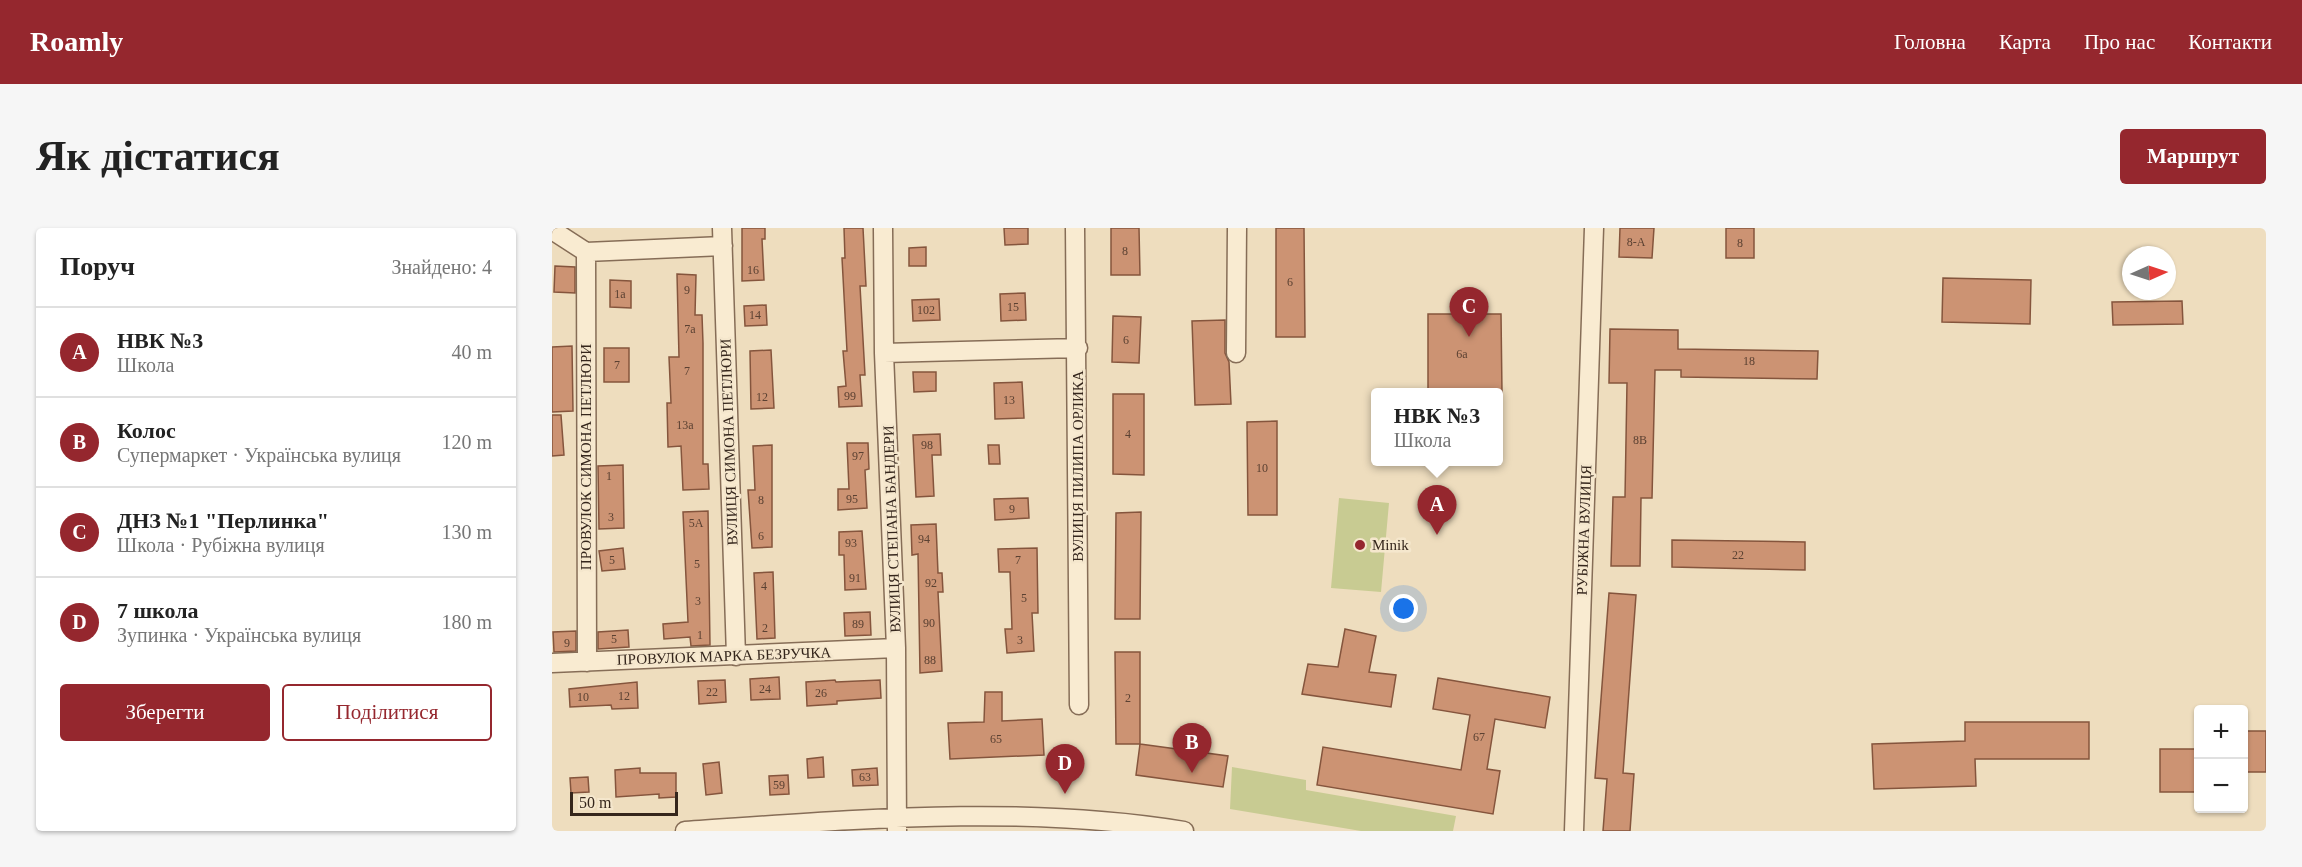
<!DOCTYPE html>
<html lang="uk">
<head>
<meta charset="utf-8">
<style>
  body { margin:0; font-family:"Times New Roman",serif; background:#f6f6f6; color:#222 }
  .controls { position:absolute; right:18px; bottom:18px; display:grid; overflow:hidden; border-radius:6px; box-shadow:0 2px 4px #0004 }
  .controls button { width:54px; height:54px; display:grid; place-items:center; padding:0; border:0; border-bottom:2px solid #e0e0e0; background:#fff; color:#222; font:30px sans-serif }
  .compass { position:absolute; left:1570px; top:18px; width:54px; height:54px; border-radius:50%; background:#fff; box-shadow:0 2px 4px #0004; rotate:87deg }
  .scale { position:absolute; left:18px; bottom:15px; width:108px; box-sizing:border-box; padding-left:6px; border:3px solid #35261c; border-top:0; font-size:16px; line-height:21px; white-space:nowrap; color:#35261c; -webkit-text-stroke:4px #f5e7cd; paint-order:stroke }
  .you { position:absolute; left:852px; top:381px; width:21px; height:21px; margin:-15px; border:4px solid #fff; border-radius:50%; background:#1a73e8; box-shadow:0 0 0 9px #1a73e833 }
  .badge { display:grid; place-items:center; width:39px; height:39px; border-radius:50%; background:#95272e; color:#fff; font-size:20px; font-weight:700 }
  .pin { position:absolute; translate:-50% -50px; filter:drop-shadow(0 2px 3px #0008) }
  .pin::after { content:''; position:absolute; top:32px; width:21px; height:18px; background:inherit; clip-path:polygon(0 0,100% 0,50% 100%) }
  .popup { position:absolute; left:819px; top:160px; width:132px; height:78px; box-sizing:border-box; display:grid; place-content:center; border-radius:6px; background:#fff; filter:drop-shadow(0 2px 4px #0005); font-size:20px; white-space:nowrap; color:#767676 }
  .popup b { font-size:22px; color:#222 }
  .popup::after { content:''; position:absolute; left:50%; top:100%; margin-left:-12px; border:12px solid transparent; border-top-color:#fff }
  .list { margin:0; padding:0; list-style:none }
  h2 { display:flex; justify-content:space-between; align-items:center; height:78px; margin:0; padding:0 24px; font-size:26px }
  h2 small { font-size:20px; font-weight:400; color:#767676 }
  .list li { display:grid; grid-template-columns:39px 1fr auto; gap:18px; align-items:center; box-sizing:border-box; height:90px; padding:0 24px; border-top:2px solid #e0e0e0 }
  .list b { display:block; font-size:22px; white-space:nowrap }
  .list p { margin:0; font-size:20px; white-space:nowrap; color:#767676 }
  .list em { font-size:20px; font-style:normal; color:#767676 }
  .actions { display:flex; gap:12px; padding:18px 24px }
  .actions a { flex:1; padding:14px 0; border:2px solid #95272e; border-radius:6px; text-align:center; font-size:21px; color:#95272e }
  .actions .main { background:#95272e; color:#fff }
  .map { position:relative; flex:none; width:1714px; height:603px; overflow:hidden; border-radius:6px }
  header { display:flex; align-items:center; gap:36px; box-sizing:border-box; height:84px; padding:0 30px; background:#95272e; color:#fff }
  header strong { font-size:28px }
  nav { display:flex; gap:33px; margin-inline-start:auto; font-size:21px }
  .intro { display:flex; align-items:center; justify-content:space-between; box-sizing:border-box; height:144px; padding:0 36px }
  h1 { margin:0; font-size:42px }
  .button { padding:15px 27px; border-radius:6px; background:#95272e; color:#fff; font-size:21px; font-weight:700 }
  main { display:flex; gap:36px; padding:0 36px }
  aside { flex:1; background:#fff; border-radius:6px; box-shadow:0 2px 4px #0004 }
  .map>svg:first-child { display:block }
  .green { fill:#c8cb92 }
  .building { fill:#cc9373; stroke:#85553d; stroke-width:1.5 }
  .lines { fill:none; stroke-linecap:round; stroke-linejoin:round }
  .minor-casing { stroke:#866d57; stroke-width:21 }
  .minor { stroke:#f9ebd1; stroke-width:18 }
  .poi-dot { fill:#95272e; stroke:#f5e7cd; stroke-width:2 }
  .labels { text-anchor:middle; dominant-baseline:central; stroke-width:5; stroke-linejoin:round; paint-order:stroke }
  .number-label { font-size:12px; fill:#5b4132 }
  .street-label { font-size:15px; fill:#35261c; stroke:#f5e7cd }
  .poi-label { font-size:15px; fill:#35261c; stroke:#f5e7cd; text-anchor:start }
</style>
</head>
<body>
<header>
<strong>Roamly</strong>
<nav><a>Головна</a><a>Карта</a><a>Про нас</a><a>Контакти</a></nav>
</header>
<div class="intro"><h1>Як дістатися</h1><a class="button">Маршрут</a></div>
<main>
<aside>
<h2>Поруч<small>Знайдено: 4</small></h2>
<ul class="list">
<li><span class="badge">A</span><div><b>НВК №3</b><p>Школа</p></div><em>40 m</em></li>
<li><span class="badge">B</span><div><b>Колос</b><p>Супермаркет · Українська вулиця</p></div><em>120 m</em></li>
<li><span class="badge">C</span><div><b>ДНЗ №1 &quot;Перлинка&quot;</b><p>Школа · Рубіжна вулиця</p></div><em>130 m</em></li>
<li><span class="badge">D</span><div><b>7 школа</b><p>Зупинка · Українська вулиця</p></div><em>180 m</em></li>
</ul>
<div class="actions"><a class="main">Зберегти</a><a>Поділитися</a></div>
</aside>
<div class="map">
<svg width="1714" height="603" viewBox="0 0 1714 603">
  <rect width="100%" height="100%" fill="#eeddbe"/>
  <path class="green" d="M 787,270 L 837,275 L 829,364 L 779,360 Z
    M 680,539 L 754,552 L 754,562 L 904,588 L 901,603 L 809,603 L 678,581 Z"/>
  <path class="building" d="M 190,0 L 213,0 L 213,11 L 210,11 L 212,52 L 190,53 Z
    M 292,0 L 311,0 L 314,58 L 308,58 L 313,147 L 308,147 L 310,178 L 287,179 L 286,159 L 294,158 L 291,123 L 295,123 L 290,30 L 293,30 Z
    M 452,0 L 476,0 L 476,16 L 453,17 Z
    M 559,0 L 587,0 L 588,47 L 559,47 Z
    M 724,0 L 752,0 L 753,109 L 724,109 Z
    M 1068,0 L 1102,0 L 1100,30 L 1067,29 Z
    M 1174,0 L 1202,0 L 1202,30 L 1174,30 Z
    M 374,19 L 374,38 L 357,38 L 357,20 Z
    M 3,38 L 23,39 L 23,65 L 2,64 Z
    M 125,46 L 144,47 L 143,87 L 150,87 L 151,115 L 151,236 L 156,236 L 157,261 L 131,262 L 129,218 L 116,219 L 115,175 L 119,175 L 117,129 L 127,129 Z
    M 1391,50 L 1479,52 L 1478,96 L 1390,94 Z
    M 58,52 L 79,53 L 79,80 L 58,79 Z
    M 473,65 L 474,92 L 449,93 L 448,66 Z
    M 387,71 L 388,92 L 361,93 L 360,72 Z
    M 1630,73 L 1631,96 L 1561,97 L 1560,74 Z
    M 214,77 L 215,97 L 193,98 L 192,78 Z
    M 876,86 L 949,86 L 950,165 L 876,165 Z
    M 561,88 L 589,89 L 587,135 L 560,134 Z
    M 673,92 L 673,125 L 677,134 L 679,176 L 643,177 L 640,93 Z
    M 1058,101 L 1126,102 L 1126,121 L 1266,123 L 1265,151 L 1129,149 L 1129,142 L 1103,142 L 1100,270 L 1089,270 L 1088,338 L 1059,338 L 1061,269 L 1073,269 L 1075,155 L 1057,155 Z
    M 20,118 L 21,183 L 0,184 L 0,119 Z
    M 52,120 L 77,120 L 77,154 L 52,154 Z
    M 219,122 L 222,180 L 199,181 L 198,123 Z
    M 361,144 L 384,144 L 384,163 L 362,164 Z
    M 470,154 L 472,190 L 443,191 L 442,155 Z
    M 561,166 L 592,166 L 592,247 L 561,246 Z
    M 0,187 L 9,187 L 12,227 L 0,228 Z
    M 725,193 L 725,287 L 696,287 L 695,194 Z
    M 388,206 L 389,227 L 380,227 L 382,268 L 364,269 L 361,207 Z
    M 295,215 L 316,215 L 317,241 L 313,242 L 315,280 L 286,282 L 286,261 L 297,261 Z
    M 220,217 L 220,319 L 200,320 L 196,262 L 203,262 L 201,218 Z
    M 436,217 L 447,217 L 448,236 L 437,236 Z
    M 71,237 L 72,300 L 47,301 L 46,238 Z
    M 476,270 L 477,290 L 443,292 L 442,271 Z
    M 156,283 L 158,417 L 139,418 L 138,409 L 112,411 L 111,396 L 136,394 L 131,284 Z
    M 589,284 L 588,391 L 563,391 L 564,285 Z
    M 384,296 L 386,345 L 390,345 L 391,364 L 386,364 L 390,443 L 368,445 L 366,326 L 360,327 L 359,297 Z
    M 310,303 L 314,361 L 293,362 L 292,327 L 287,327 L 287,304 Z
    M 1120,312 L 1253,314 L 1253,342 L 1120,339 Z
    M 71,320 L 73,341 L 50,343 L 47,323 Z
    M 485,320 L 486,385 L 480,385 L 482,423 L 455,425 L 453,401 L 460,401 L 458,344 L 447,344 L 446,321 Z
    M 221,344 L 223,410 L 205,411 L 202,345 Z
    M 1057,365 L 1084,367 L 1071,545 L 1082,546 L 1078,603 L 1051,603 L 1055,551 L 1043,550 Z
    M 318,384 L 319,407 L 293,408 L 292,385 Z
    M 793,401 L 824,408 L 817,444 L 844,447 L 839,479 L 750,466 L 756,436 L 786,439 Z
    M 76,402 L 77,419 L 46,421 L 46,404 Z
    M 24,403 L 24,423 L 2,424 L 1,404 Z
    M 563,424 L 588,424 L 588,516 L 564,516 Z
    M 227,449 L 228,471 L 199,472 L 198,451 Z
    M 886,450 L 998,469 L 993,500 L 943,491 L 935,541 L 948,543 L 941,586 L 765,557 L 771,519 L 909,542 L 918,487 L 881,481 Z
    M 173,452 L 174,474 L 147,476 L 146,453 Z
    M 283,452 L 284,454 L 328,452 L 329,470 L 285,473 L 285,476 L 255,478 L 254,454 Z
    M 85,454 L 86,480 L 60,481 L 59,477 L 18,479 L 17,461 Z
    M 433,464 L 450,464 L 450,493 L 490,491 L 492,527 L 398,531 L 396,495 L 432,494 Z
    M 1413,494 L 1537,494 L 1537,531 L 1423,531 L 1424,558 L 1322,561 L 1320,516 L 1413,513 Z
    M 1692,503 L 1714,503 L 1714,544 L 1692,544 Z
    M 588,516 L 676,528 L 671,559 L 584,547 Z
    M 1608,521 L 1647,521 L 1647,564 L 1608,564 Z
    M 271,529 L 272,549 L 256,550 L 255,531 Z
    M 167,534 L 170,565 L 154,567 L 151,536 Z
    M 88,540 L 88,545 L 124,545 L 124,569 L 107,570 L 107,566 L 64,569 L 63,542 Z
    M 325,540 L 326,557 L 301,558 L 300,542 Z
    M 236,547 L 237,566 L 218,567 L 217,548 Z
    M 36,549 L 37,564 L 19,565 L 18,550 Z"/>
  <g class="lines">
    <g class="minor-casing">
      <path id="minor" d="M 170,0 L 184,428
        M 331,0 L 332,125 L 344,420 L 345,603
        M 523,0 L 527,477
        M 0,2 L 34,24 L 171,18
        M 34,24 L 35,434
        M 332,125 L 526,120
        M 684,125 L 685,0
        M 0,435 L 344,420
        M 133,603 C 299,592 467,576 632,603
        M 1022,603 L 1042,0"/>
    </g>
    <use href="#minor" class="minor"/>
  </g>
  <circle class="poi-dot" cx="808" cy="317" r="6"/>
  <g class="labels">
    <g class="number-label">
      <text x="1084" y="14">8-А</text>
      <text x="1188" y="15">8</text>
      <text x="573" y="23">8</text>
      <text x="201" y="42">16</text>
      <text x="738" y="54">6</text>
      <text x="135" y="62">9</text>
      <text x="68" y="66">1а</text>
      <text x="461" y="79">15</text>
      <text x="374" y="82">102</text>
      <text x="203" y="87">14</text>
      <text x="138" y="101">7а</text>
      <text x="574" y="112">6</text>
      <text x="910" y="126">6а</text>
      <text x="1197" y="133">18</text>
      <text x="65" y="137">7</text>
      <text x="135" y="143">7</text>
      <text x="298" y="168">99</text>
      <text x="210" y="169">12</text>
      <text x="457" y="172">13</text>
      <text x="133" y="197">13а</text>
      <text x="576" y="206">4</text>
      <text x="1088" y="212">8В</text>
      <text x="375" y="217">98</text>
      <text x="306" y="228">97</text>
      <text x="710" y="240">10</text>
      <text x="57" y="248">1</text>
      <text x="300" y="271">95</text>
      <text x="209" y="272">8</text>
      <text x="460" y="281">9</text>
      <text x="59" y="289">3</text>
      <text x="144" y="295">5А</text>
      <text x="209" y="308">6</text>
      <text x="372" y="311">94</text>
      <text x="299" y="315">93</text>
      <text x="1186" y="327">22</text>
      <text x="60" y="332">5</text>
      <text x="466" y="332">7</text>
      <text x="145" y="336">5</text>
      <text x="303" y="350">91</text>
      <text x="379" y="355">92</text>
      <text x="212" y="358">4</text>
      <text x="472" y="370">5</text>
      <text x="146" y="373">3</text>
      <text x="377" y="395">90</text>
      <text x="306" y="396">89</text>
      <text x="213" y="400">2</text>
      <text x="148" y="407">1</text>
      <text x="62" y="411">5</text>
      <text x="468" y="412">3</text>
      <text x="15" y="415">9</text>
      <text x="378" y="432">88</text>
      <text x="213" y="461">24</text>
      <text x="160" y="464">22</text>
      <text x="269" y="465">26</text>
      <text x="72" y="468">12</text>
      <text x="31" y="469">10</text>
      <text x="576" y="470">2</text>
      <text x="927" y="509">67</text>
      <text x="444" y="511">65</text>
      <text x="313" y="549">63</text>
      <text x="227" y="557">59</text>
    </g>
    <g class="street-label">
      <text transform="translate(177 214) rotate(-92)">ВУЛИЦЯ СИМОНА ПЕТЛЮРИ</text>
      <text transform="translate(34 229) rotate(-90)">ПРОВУЛОК СИМОНА ПЕТЛЮРИ</text>
      <text transform="translate(526 238) rotate(-90)">ВУЛИЦЯ ПИЛИПА ОРЛИКА</text>
      <text transform="translate(340 301) rotate(-92)">ВУЛИЦЯ СТЕПАНА БАНДЕРИ</text>
      <text transform="translate(1032 302) rotate(-88)">РУБІЖНА ВУЛИЦЯ</text>
      <text transform="translate(172 428) rotate(-2)">ПРОВУЛОК МАРКА БЕЗРУЧКА</text>
    </g>
    <g class="poi-label">
      <text x="820" y="317">Minik</text>
    </g>
  </g>
</svg>
<div class="controls">
<button>+</button>
<button>−</button>
</div>
<svg class="compass" viewBox="-18 -18 36 36"><path d="M0-13l5 13h-10z" fill="#e53935"/><path d="M0 13l5-13h-10z" fill="#767676"/></svg>
<div class="scale">50 m</div>
<div class="you"></div>
<div class="pin badge" style="left:885px;top:307px">A</div>
<div class="popup"><b>НВК №3</b>Школа</div>
<div class="pin badge" style="left:640px;top:545px">B</div>
<div class="pin badge" style="left:917px;top:109px">C</div>
<div class="pin badge" style="left:513px;top:566px">D</div>
</div>
</main>
</body>
</html>
